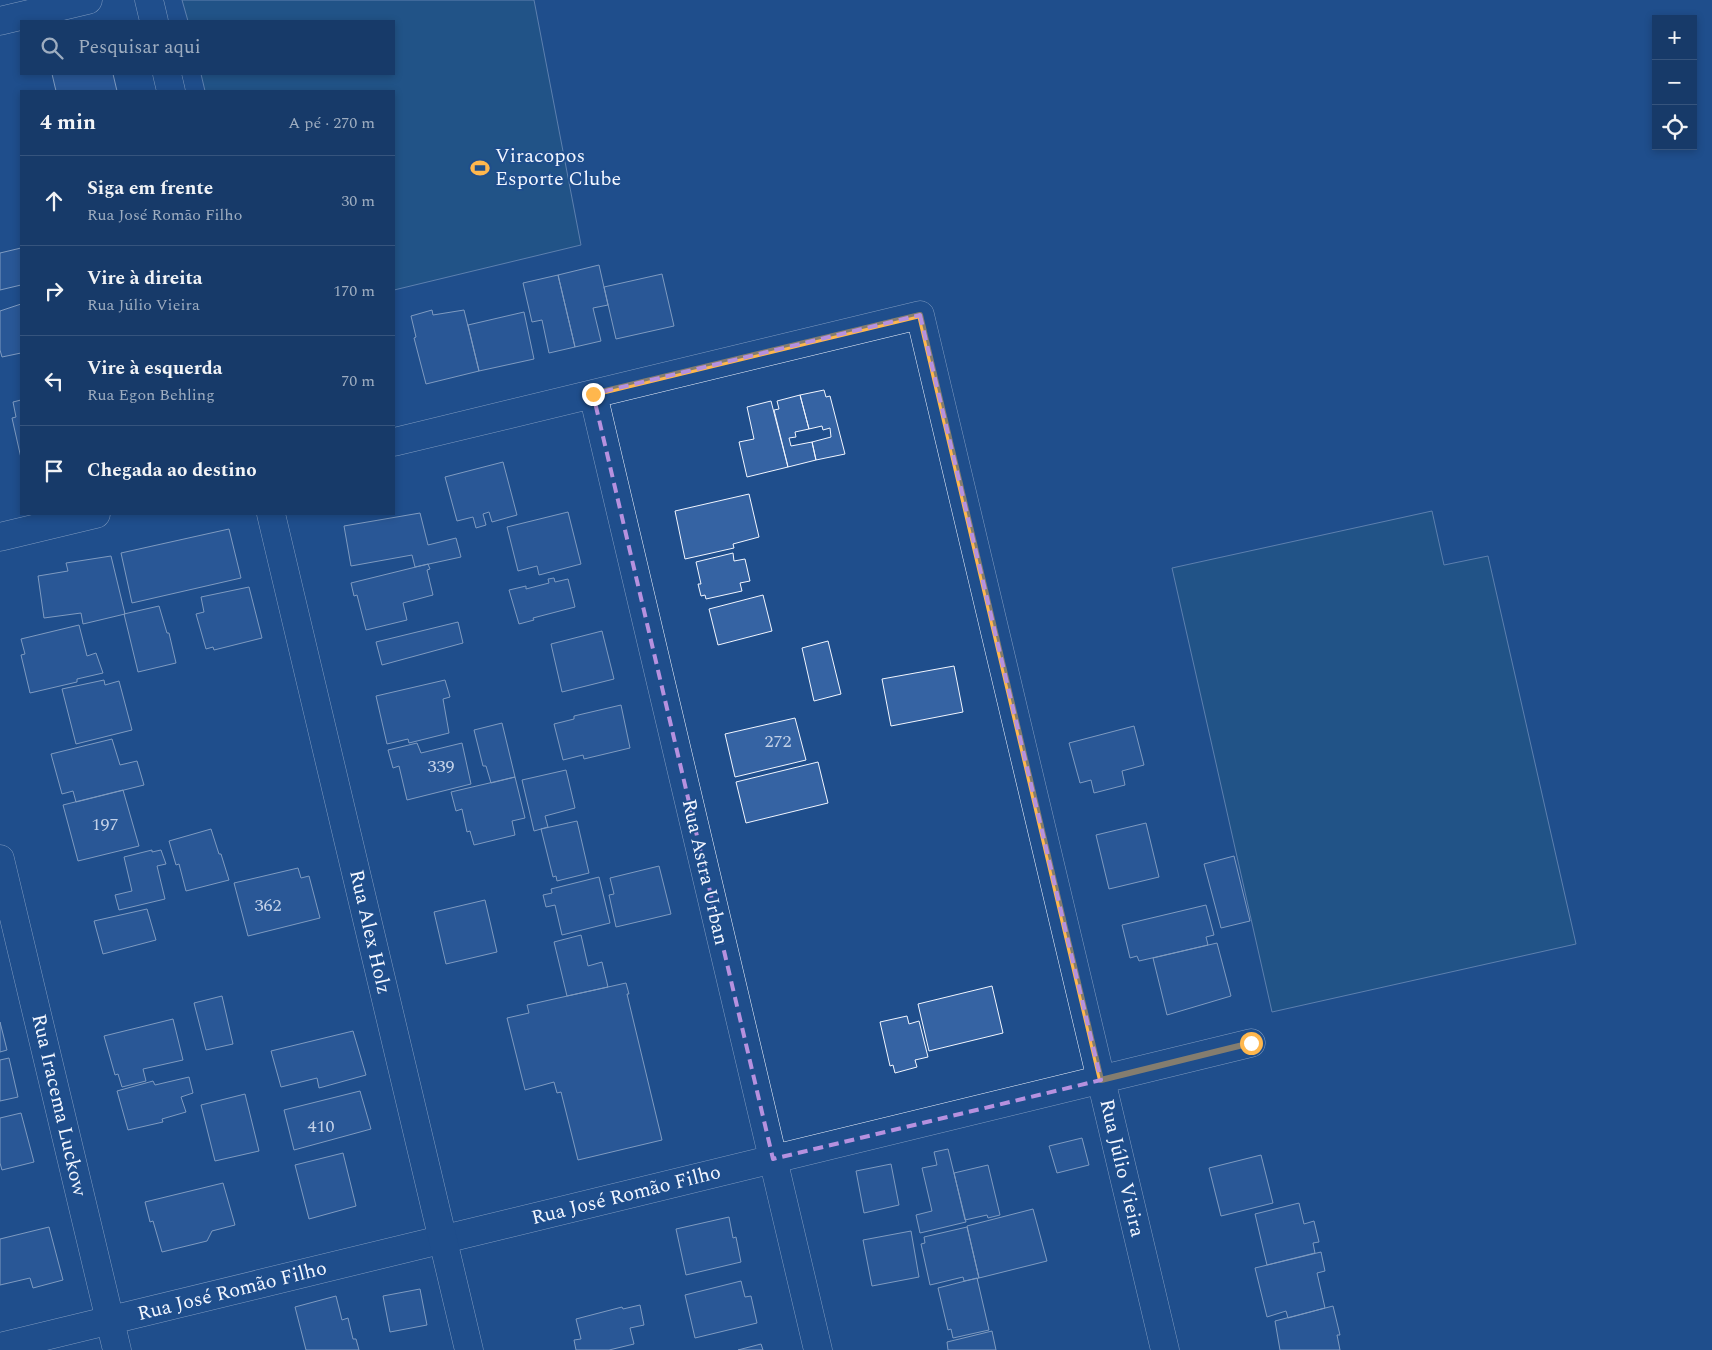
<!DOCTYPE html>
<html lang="pt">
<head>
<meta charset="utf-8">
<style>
  body { margin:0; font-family:Spectral,serif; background:#20416f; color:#f1f3f6 }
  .controls { position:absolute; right:15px; top:15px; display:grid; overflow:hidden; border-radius:0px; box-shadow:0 2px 8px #0003 }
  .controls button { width:45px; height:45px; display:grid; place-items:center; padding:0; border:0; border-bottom:1px solid #36547d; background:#173a69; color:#f1f3f6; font:25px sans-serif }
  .stop { position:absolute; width:15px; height:15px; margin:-11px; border:4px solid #ffb74d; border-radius:50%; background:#fff }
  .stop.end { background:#ffb74d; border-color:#fff; box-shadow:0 1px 5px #0008 }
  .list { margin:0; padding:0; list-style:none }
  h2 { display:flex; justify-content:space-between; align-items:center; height:65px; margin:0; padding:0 20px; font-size:21px }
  h2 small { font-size:16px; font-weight:400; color:#9eadc0 }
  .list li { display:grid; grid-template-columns:32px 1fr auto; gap:15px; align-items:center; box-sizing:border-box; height:90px; padding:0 20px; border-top:1px solid #36547d }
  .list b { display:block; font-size:19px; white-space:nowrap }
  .list p { margin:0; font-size:16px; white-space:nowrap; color:#9eadc0 }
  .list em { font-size:16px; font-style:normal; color:#9eadc0 }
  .icon { flex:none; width:28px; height:28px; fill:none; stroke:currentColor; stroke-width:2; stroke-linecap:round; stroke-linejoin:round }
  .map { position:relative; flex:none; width:1712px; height:1350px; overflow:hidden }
  .search { position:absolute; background:#173a69; box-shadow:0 2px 8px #0003; left:20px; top:20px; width:375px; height:55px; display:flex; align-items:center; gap:12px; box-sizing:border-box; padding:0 18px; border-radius:0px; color:#9eadc0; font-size:19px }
  .panel { position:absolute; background:#173a69; box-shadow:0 2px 8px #0003; left:20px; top:90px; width:375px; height:425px; border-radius:0px }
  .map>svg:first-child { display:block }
  .green { fill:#245a82; stroke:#a8bbd7 }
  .building { fill:#3563a3; stroke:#f2f6ff }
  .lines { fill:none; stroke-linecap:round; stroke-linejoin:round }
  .minor-casing { stroke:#f2f6ff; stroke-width:29 }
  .tertiary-casing { stroke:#f2f6ff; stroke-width:29 }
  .minor { stroke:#1f4e8c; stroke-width:28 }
  .tertiary { stroke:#1f4e8c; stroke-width:28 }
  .route { stroke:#ffb74d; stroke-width:6 }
  .marked { fill:none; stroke:#b691df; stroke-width:4; stroke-dasharray:10 6; stroke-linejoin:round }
  .labels { text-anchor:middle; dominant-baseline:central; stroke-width:4; stroke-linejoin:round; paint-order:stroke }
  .number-label { font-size:18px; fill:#c3d1e8 }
  .poi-label { font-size:20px; fill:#f2f6ff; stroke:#1f4e8c; text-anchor:start }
  .street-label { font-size:20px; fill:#f2f6ff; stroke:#1f4e8c }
</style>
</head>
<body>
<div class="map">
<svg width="1712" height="1350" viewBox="0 0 1712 1350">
  <rect width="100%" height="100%" fill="#1f4e8c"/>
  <path class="green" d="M 182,0 L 534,0 L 581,245 L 394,290 L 394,91 L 205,91 L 201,74 L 394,74 L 394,21 L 188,21 Z
    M 1432,511 L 1444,565 L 1488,556 L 1576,944 L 1272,1012 L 1172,568 Z"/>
  <path class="building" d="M 52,74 L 113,74 L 117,91 L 56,91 Z
    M 21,248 L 21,285 L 0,290 L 0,253 Z
    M 599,265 L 608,305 L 593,308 L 601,341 L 575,347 L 558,275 Z
    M 662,274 L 674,326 L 616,339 L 604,287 Z
    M 558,275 L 575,347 L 549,353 L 542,320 L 532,322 L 523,283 Z
    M 21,304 L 21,353 L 2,357 L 0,350 L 0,311 Z
    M 432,310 L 433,315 L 464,310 L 479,371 L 426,384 L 414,338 L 416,337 L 411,316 Z
    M 524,312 L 534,359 L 479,371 L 468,325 Z
    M 824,390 L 826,397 L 830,396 L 845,454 L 816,460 L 812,442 L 831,437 L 830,428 L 823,430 L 822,426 L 809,429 L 800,395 Z
    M 800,395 L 809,429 L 795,432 L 796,437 L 789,438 L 791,446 L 812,442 L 816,460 L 788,467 L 774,410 L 779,409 L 777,401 Z
    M 21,400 L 21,458 L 12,418 L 16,417 L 13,402 Z
    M 771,401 L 788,467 L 747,477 L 739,442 L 754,439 L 747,407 Z
    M 503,462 L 517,515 L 492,522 L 489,512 L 483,514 L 486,525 L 476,528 L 473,517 L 457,521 L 445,477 Z
    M 749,494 L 759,537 L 733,544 L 734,548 L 685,559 L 675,511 Z
    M 568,512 L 581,564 L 539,575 L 537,566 L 518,571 L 507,527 Z
    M 420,513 L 428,545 L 456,538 L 461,557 L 415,567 L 412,555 L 351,566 L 344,526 Z
    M 229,529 L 241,578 L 132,603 L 121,553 Z
    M 733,553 L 734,561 L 745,559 L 750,581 L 740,583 L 742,591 L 706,599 L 705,595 L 701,596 L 698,584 L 701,584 L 696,562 Z
    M 111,556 L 125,614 L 83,624 L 81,613 L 44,618 L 38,576 L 68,571 L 66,563 Z
    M 428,564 L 430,569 L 427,570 L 433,595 L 403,603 L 407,620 L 366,630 L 357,595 L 354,596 L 351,583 Z
    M 554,578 L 555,582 L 568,579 L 575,607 L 533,618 L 534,620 L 519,624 L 509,590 L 526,586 L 526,589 L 549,583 L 548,579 Z
    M 249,587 L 262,638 L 214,650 L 213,647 L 206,649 L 196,614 L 204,612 L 201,597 Z
    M 763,595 L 772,631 L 718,645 L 709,609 Z
    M 159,606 L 167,633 L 169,633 L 176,663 L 138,672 L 124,614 Z
    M 458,622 L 463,643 L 382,665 L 376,642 Z
    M 79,625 L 87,656 L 96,653 L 103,673 L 77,679 L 77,682 L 30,693 L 21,655 L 25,654 L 21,639 Z
    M 602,631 L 614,679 L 562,692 L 551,644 Z
    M 828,641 L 841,694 L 814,701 L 802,648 Z
    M 954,666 L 963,712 L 891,726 L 882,679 Z
    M 104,680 L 105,685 L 119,681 L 132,730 L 76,744 L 62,689 Z
    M 445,680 L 450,697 L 443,699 L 449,733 L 409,743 L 408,739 L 387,744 L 376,696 Z
    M 621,705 L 630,748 L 584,759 L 583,755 L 563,760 L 554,724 L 574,719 L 574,716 Z
    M 795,718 L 806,760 L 735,777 L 725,734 Z
    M 502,723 L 515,777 L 491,783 L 486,766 L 483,766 L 474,730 Z
    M 1134,726 L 1144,765 L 1122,771 L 1125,785 L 1094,793 L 1091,780 L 1080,783 L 1069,743 Z
    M 112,739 L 120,765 L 137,761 L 144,785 L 76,802 L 73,791 L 62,794 L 51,754 Z
    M 417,743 L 421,753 L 462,743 L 471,784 L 407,800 L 399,766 L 393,768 L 388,750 Z
    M 818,762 L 828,803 L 746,823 L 736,782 Z
    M 566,770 L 575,808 L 545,816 L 548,827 L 534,831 L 522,780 Z
    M 515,777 L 525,818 L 512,821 L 515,835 L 474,845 L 470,831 L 467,832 L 462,809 L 456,811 L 451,792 Z
    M 123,790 L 139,846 L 78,861 L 63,805 Z
    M 577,821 L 589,873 L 557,881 L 556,876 L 553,877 L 541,829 Z
    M 1146,823 L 1159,877 L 1109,889 L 1096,835 Z
    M 211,829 L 219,854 L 221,854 L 229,880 L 186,891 L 179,864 L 176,865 L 169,841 Z
    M 152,850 L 152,852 L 161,850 L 166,864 L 157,866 L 165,899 L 119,910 L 115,895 L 132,891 L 124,857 Z
    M 1234,856 L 1250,921 L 1221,928 L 1204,864 Z
    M 659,866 L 671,914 L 616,927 L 609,895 L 614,894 L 610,878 Z
    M 298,868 L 301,878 L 309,876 L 320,918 L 248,936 L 234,883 Z
    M 599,877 L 610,923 L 562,935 L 555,905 L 546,907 L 543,895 L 552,893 L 551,889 Z
    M 485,900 L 497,952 L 446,964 L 434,912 Z
    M 1206,905 L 1214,935 L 1206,937 L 1208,945 L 1139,961 L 1137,956 L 1130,958 L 1122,925 Z
    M 147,909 L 156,940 L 103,954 L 94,921 Z
    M 581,935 L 588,966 L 602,962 L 608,987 L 567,996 L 554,942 Z
    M 1217,943 L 1231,996 L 1167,1015 L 1153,958 Z
    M 626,983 L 629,994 L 627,994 L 662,1140 L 578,1160 L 561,1092 L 557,1093 L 554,1082 L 525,1090 L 507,1018 L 529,1013 L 527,1005 Z
    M 992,986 L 1003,1033 L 929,1051 L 918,1004 Z
    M 222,996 L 233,1044 L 206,1050 L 194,1003 Z
    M 907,1016 L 909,1024 L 919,1021 L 928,1057 L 915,1060 L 917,1067 L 895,1073 L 893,1065 L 890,1066 L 880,1022 Z
    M 173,1019 L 183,1060 L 143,1069 L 146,1081 L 122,1087 L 118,1074 L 115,1075 L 104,1036 Z
    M 0,1022 L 7,1050 L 0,1052 Z
    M 353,1031 L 366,1075 L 319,1088 L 317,1078 L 281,1087 L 271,1051 Z
    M 9,1058 L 18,1097 L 0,1101 L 0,1060 Z
    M 189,1077 L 193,1093 L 181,1097 L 186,1112 L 162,1119 L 163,1122 L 128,1130 L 117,1091 L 153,1081 L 155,1085 Z
    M 360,1091 L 371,1129 L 294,1150 L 284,1110 Z
    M 245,1094 L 259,1151 L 215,1161 L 201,1105 Z
    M 21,1113 L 34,1162 L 2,1170 L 0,1163 L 0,1118 Z
    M 1082,1138 L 1089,1165 L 1057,1173 L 1049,1146 Z
    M 948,1149 L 966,1222 L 920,1233 L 916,1215 L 932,1211 L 922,1168 L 937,1165 L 934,1152 Z
    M 343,1153 L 356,1206 L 309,1219 L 295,1165 Z
    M 1261,1155 L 1273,1203 L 1221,1216 L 1209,1168 Z
    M 891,1164 L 899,1205 L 864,1213 L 856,1171 Z
    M 988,1165 L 1000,1215 L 988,1218 L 987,1215 L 965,1220 L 954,1173 Z
    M 223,1183 L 235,1225 L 212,1231 L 207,1241 L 162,1252 L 153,1221 L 150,1222 L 145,1202 Z
    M 1299,1203 L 1304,1224 L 1314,1221 L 1319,1242 L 1313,1243 L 1315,1253 L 1267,1265 L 1255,1214 Z
    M 1033,1209 L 1047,1261 L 979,1278 L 967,1226 Z
    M 729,1217 L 733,1238 L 736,1237 L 741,1262 L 686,1275 L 676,1229 Z
    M 49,1227 L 63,1280 L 33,1288 L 30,1278 L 0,1285 L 0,1239 Z
    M 967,1227 L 979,1278 L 964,1281 L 963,1277 L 930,1285 L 921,1244 L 925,1243 L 924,1237 Z
    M 911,1231 L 919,1277 L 872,1286 L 863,1240 Z
    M 1321,1252 L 1325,1271 L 1317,1273 L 1325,1308 L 1288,1318 L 1286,1311 L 1267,1317 L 1255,1268 Z
    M 977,1278 L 989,1330 L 953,1338 L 951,1329 L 948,1330 L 938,1288 Z
    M 741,1281 L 745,1297 L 751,1296 L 757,1323 L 695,1338 L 685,1295 Z
    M 420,1289 L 427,1325 L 390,1332 L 383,1296 Z
    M 336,1296 L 342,1320 L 348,1318 L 353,1339 L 356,1339 L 359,1350 L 306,1350 L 295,1307 Z
    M 640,1305 L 644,1325 L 630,1328 L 634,1344 L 609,1350 L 576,1350 L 574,1340 L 581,1339 L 576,1319 L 622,1307 L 623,1309 Z
    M 1333,1306 L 1340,1335 L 1337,1335 L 1340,1350 L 1280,1350 L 1275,1321 Z
    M 992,1331 L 996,1350 L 948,1350 L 947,1342 Z
    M 761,1344 L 763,1350 L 738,1350 Z"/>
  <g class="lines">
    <g class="minor-casing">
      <path id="minor" d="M 593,394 L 818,1350
        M 394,442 L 920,315 L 1165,1350
        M 0,537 L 96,514
        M 0,859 L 117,1350
        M 0,1347 L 1251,1043"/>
    </g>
    <g class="tertiary-casing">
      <path id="tertiary" d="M 149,0 L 154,21
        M 0,21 L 88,0
        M 167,74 L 171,91
        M 271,514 L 469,1350"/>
    </g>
    <use href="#minor" class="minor"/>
    <use href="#tertiary" class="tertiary"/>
  </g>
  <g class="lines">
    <path class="route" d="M 593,394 L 920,315 L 1101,1080 L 1251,1043"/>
  </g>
  <path d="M0 0H1712V1350H0ZM 920,315 L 1101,1080 L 773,1159 L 593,394 Z" fill="#1f4e8c" fill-opacity=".55" fill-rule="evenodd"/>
  <path class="marked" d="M 920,315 L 1101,1080 L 773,1159 L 593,394 Z"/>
  <defs>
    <g id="stadium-bare" transform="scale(1.5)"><path d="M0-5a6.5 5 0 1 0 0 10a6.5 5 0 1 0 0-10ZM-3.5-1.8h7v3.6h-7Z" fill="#ffb74d" stroke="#1f4e8c" stroke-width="2.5" paint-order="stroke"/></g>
  </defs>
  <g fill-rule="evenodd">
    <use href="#stadium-bare" x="480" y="168"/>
  </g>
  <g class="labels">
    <g class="number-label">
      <text x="778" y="741">272</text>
      <text x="441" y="766">339</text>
      <text x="105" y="824">197</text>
      <text x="268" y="905">362</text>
      <text x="321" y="1126">410</text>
    </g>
    <g class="poi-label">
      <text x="495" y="156">Viracopos<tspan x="495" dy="23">Esporte Clube</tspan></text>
    </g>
    <g class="street-label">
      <text transform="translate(705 872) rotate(77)">Rua Astra Urban</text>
      <text transform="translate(370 932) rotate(77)">Rua Alex Holz</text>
      <text transform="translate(59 1105) rotate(77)">Rua Iracema Luckow</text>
      <text transform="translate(1122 1168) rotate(77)">Rua Júlio Vieira</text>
      <text transform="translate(626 1195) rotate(-14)">Rua José Romão Filho</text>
      <text transform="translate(232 1291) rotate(-14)">Rua José Romão Filho</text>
    </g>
  </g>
</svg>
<div class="controls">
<button>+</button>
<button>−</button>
<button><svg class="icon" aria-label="locate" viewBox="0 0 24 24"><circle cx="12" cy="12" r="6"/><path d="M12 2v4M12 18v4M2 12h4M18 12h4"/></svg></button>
</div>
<div class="stop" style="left:1251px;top:1043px"></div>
<div class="stop end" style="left:593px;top:394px"></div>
<div class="search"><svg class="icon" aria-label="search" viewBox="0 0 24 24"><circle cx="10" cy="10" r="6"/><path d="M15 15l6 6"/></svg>Pesquisar aqui</div>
<section class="panel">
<h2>4 min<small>A pé · 270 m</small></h2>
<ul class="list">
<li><svg class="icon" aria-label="ahead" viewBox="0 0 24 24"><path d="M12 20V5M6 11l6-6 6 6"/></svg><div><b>Siga em frente</b><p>Rua José Romão Filho</p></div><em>30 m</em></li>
<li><svg class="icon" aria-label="right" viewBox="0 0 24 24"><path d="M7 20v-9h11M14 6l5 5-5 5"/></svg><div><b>Vire à direita</b><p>Rua Júlio Vieira</p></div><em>170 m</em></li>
<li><svg class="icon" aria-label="left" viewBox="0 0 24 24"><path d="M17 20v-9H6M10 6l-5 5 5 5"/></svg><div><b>Vire à esquerda</b><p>Rua Egon Behling</p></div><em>70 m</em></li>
<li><svg class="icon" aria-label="arrive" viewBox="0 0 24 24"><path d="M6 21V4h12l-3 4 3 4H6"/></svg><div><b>Chegada ao destino</b></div></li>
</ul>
</section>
</div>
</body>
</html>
